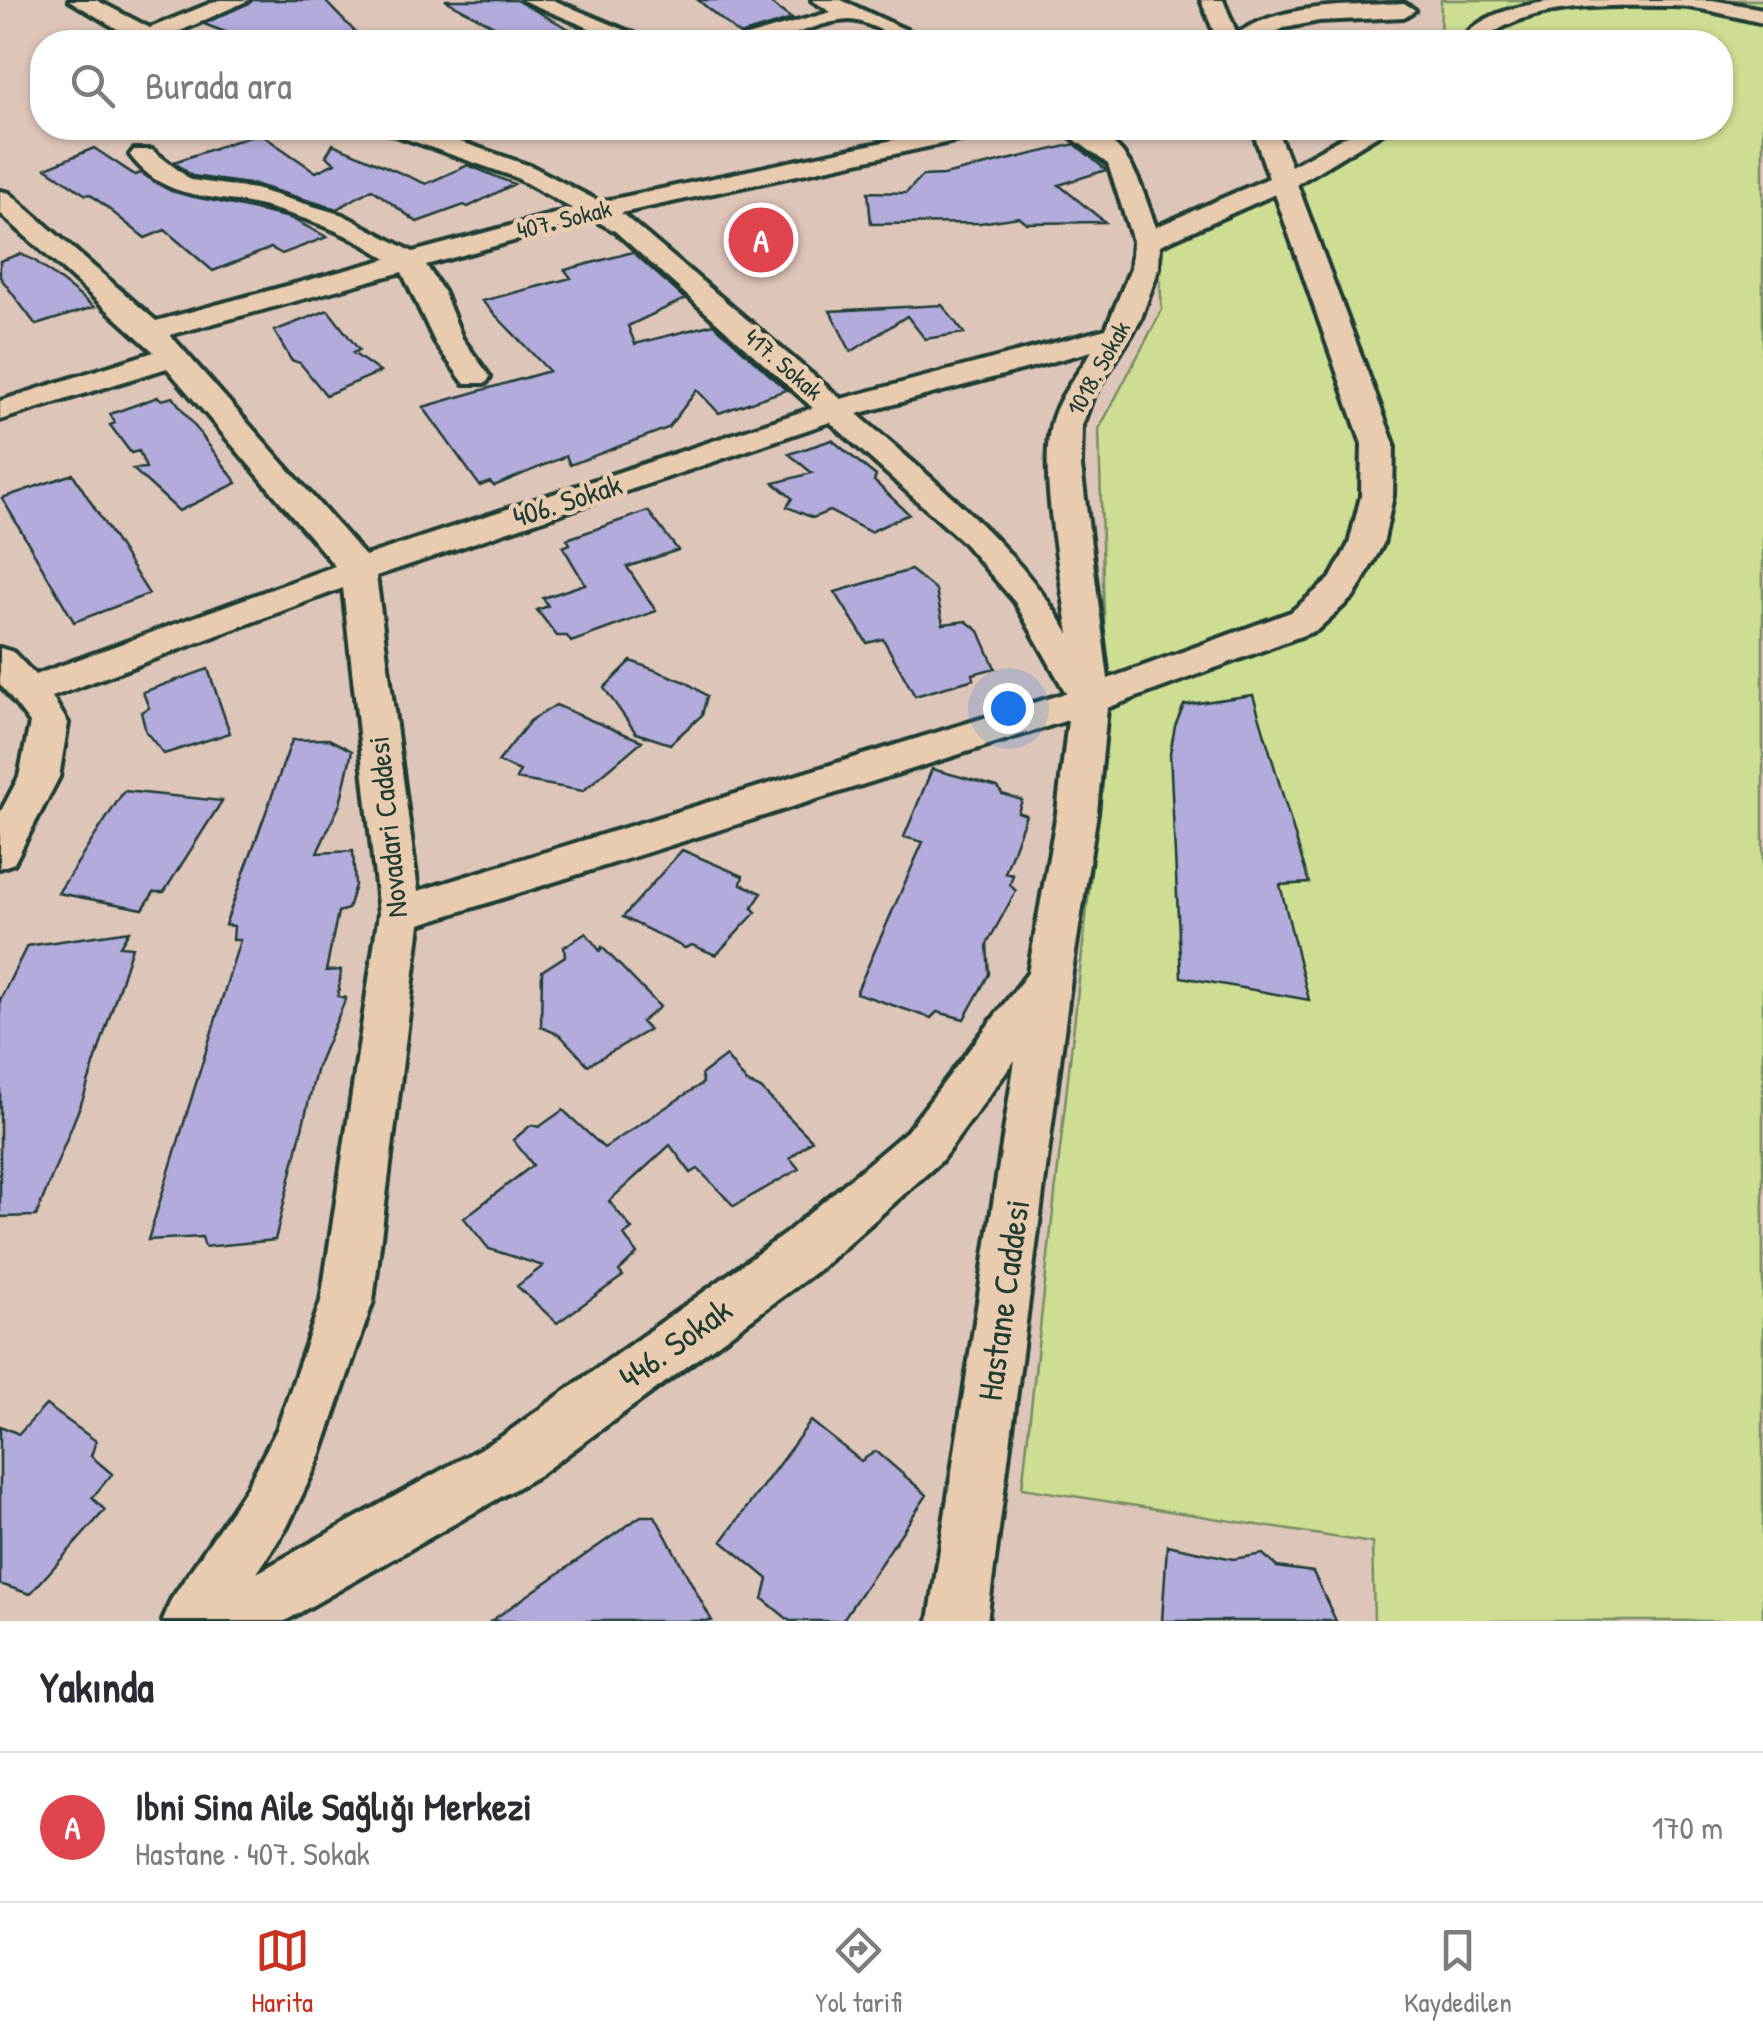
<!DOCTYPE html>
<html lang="tr">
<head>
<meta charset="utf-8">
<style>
  body { margin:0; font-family:"Patrick Hand",sans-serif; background:#f2f2f3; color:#2b2b33 }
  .you { position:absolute; left:1008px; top:708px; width:35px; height:35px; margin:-25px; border:8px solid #fff; border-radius:50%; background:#1a73e8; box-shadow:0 0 0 15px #1a73e833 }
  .badge { display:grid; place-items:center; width:65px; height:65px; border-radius:50%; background:#c8321e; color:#fff; font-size:32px; font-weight:700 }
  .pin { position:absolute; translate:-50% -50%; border:5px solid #fff; box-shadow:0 2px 10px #0006 }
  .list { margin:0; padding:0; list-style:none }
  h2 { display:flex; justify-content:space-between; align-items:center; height:130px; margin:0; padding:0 40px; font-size:42px }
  h2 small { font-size:32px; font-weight:400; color:#7c7c81 }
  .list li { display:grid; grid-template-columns:65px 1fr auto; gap:30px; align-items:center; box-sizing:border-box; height:150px; padding:0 40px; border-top:2px solid #e1e1e2 }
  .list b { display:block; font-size:38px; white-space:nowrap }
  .list p { margin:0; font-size:32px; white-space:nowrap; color:#7c7c81 }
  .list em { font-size:32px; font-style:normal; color:#7c7c81 }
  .icon { flex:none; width:55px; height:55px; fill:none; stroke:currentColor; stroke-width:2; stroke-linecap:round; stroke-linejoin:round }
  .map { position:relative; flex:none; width:1763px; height:1621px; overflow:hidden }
  .search { position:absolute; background:#fff; box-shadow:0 2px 8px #0004; left:30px; right:30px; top:30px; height:110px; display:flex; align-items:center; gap:25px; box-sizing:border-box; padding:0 35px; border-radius:40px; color:#7c7c81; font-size:38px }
  .sheet { height:280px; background:#fff }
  nav { display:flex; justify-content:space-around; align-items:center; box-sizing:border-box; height:140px; border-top:2px solid #e1e1e2; background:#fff; font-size:28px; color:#7c7c81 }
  nav a { display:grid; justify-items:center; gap:5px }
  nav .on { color:#c8321e }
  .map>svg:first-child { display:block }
  .green { fill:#cddd91; stroke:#768d62; stroke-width:2.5 }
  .building { fill:#b2abdc; stroke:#1f3d34; stroke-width:2.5 }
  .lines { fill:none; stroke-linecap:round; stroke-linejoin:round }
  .minor-casing { stroke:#1f3d34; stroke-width:8 }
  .minor { fill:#e9ccb0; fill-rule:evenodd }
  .labels { text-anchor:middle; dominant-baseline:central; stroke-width:9; stroke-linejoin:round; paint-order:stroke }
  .far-street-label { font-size:25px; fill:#1f3d34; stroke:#e9ccb0 }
  .street-label { font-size:30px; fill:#1f3d34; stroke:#e9ccb0 }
  .near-street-label { font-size:35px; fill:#1f3d34; stroke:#e9ccb0 }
</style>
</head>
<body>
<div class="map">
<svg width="1763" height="1621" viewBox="0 0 1763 1621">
  <rect width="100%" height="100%" fill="#dec5b9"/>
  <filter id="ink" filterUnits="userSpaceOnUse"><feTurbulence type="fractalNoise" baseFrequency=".01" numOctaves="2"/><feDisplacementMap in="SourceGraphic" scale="20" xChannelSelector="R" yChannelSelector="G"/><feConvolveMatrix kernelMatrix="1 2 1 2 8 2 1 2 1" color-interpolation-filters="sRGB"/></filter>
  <g filter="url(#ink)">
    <path class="green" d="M 1441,0 L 1763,0 L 1763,1621 L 1374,1621 L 1372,1543 L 1022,1488 L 1107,731 L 1099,429 L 1162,310 L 1157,240 L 1255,194 L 1364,128 L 1720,128 L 1720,42 L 1440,42 Z"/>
    <path class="building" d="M 252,0 L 324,0 L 365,42 L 251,42 L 204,24 Z
      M 445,0 L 516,0 L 593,42 L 524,42 Z
      M 698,0 L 766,0 L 792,19 L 740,35 Z
      M 259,133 L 316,172 L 335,163 L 326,156 L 333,144 L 426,184 L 468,165 L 514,184 L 468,207 L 464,205 L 417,222 L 372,189 L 337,209 L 256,185 L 192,176 L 174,162 Z
      M 1075,144 L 1106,170 L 1059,185 L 1105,222 L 1026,223 L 1019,217 L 980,223 L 871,224 L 868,192 L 906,193 L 922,176 L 944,175 Z
      M 94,148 L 135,175 L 141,173 L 171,191 L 290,218 L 327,237 L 282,254 L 271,248 L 213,271 L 165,230 L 145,238 L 90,194 L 86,195 L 46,168 Z
      M 633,252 L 685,299 L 628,326 L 635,344 L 714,324 L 786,390 L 719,413 L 697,390 L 668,428 L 570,465 L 566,456 L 494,486 L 490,482 L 480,486 L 423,407 L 549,371 L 482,301 L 571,278 L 565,270 Z
      M 20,254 L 34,260 L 94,307 L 36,325 L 0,277 L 0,261 Z
      M 942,305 L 964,333 L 925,339 L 907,316 L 851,352 L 830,311 Z
      M 328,310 L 359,350 L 353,353 L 380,372 L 326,395 L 300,363 L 291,360 L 274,331 Z
      M 158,397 L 162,400 L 173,397 L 237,483 L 179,511 L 133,469 L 146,468 L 139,451 L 131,453 L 110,425 L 115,423 L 110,414 Z
      M 832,440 L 876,476 L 874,481 L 909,514 L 870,532 L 829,511 L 813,518 L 787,507 L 792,498 L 774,483 L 812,473 L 789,454 Z
      M 73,474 L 149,594 L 74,622 L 2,498 Z
      M 648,511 L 678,550 L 627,567 L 656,611 L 571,642 L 567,636 L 557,636 L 537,610 L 548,606 L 543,598 L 585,584 L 563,547 L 570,544 L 567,539 Z
      M 911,570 L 936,590 L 943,624 L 966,621 L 979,631 L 995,668 L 973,674 L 974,679 L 915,696 L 883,639 L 867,643 L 835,592 Z
      M 631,661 L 686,682 L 707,696 L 702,715 L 670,744 L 636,733 L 604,688 Z
      M 208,669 L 230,733 L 164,754 L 146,732 L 141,712 L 149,708 L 143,692 Z
      M 1253,695 L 1309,883 L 1280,885 L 1309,1000 L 1181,977 L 1170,753 L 1175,726 L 1184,705 Z
      M 556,705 L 588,719 L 642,741 L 583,791 L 516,779 L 520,771 L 498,762 L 530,721 Z
      M 329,739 L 352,751 L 340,804 L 317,853 L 353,851 L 355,885 L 348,909 L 338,912 L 326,971 L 341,970 L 338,996 L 346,998 L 317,1067 L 275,1240 L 205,1247 L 202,1237 L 148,1240 L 240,940 L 233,940 L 234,926 L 225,925 L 292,740 Z
      M 932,769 L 998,787 L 1002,794 L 1022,800 L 1018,812 L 1026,815 L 1005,873 L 1013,875 L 1010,885 L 1016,891 L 987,944 L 989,974 L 964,1019 L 937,1012 L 931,1018 L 856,993 L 923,842 L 904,837 Z
      M 124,791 L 222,801 L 164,892 L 154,892 L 143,909 L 58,893 Z
      M 682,850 L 743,876 L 741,884 L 762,893 L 752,908 L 756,912 L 716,955 L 692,945 L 685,948 L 623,917 Z
      M 129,931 L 120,946 L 132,947 L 84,1096 L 36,1216 L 0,1217 L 0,1000 L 27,946 Z
      M 586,933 L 600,951 L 602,947 L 660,1007 L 641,1022 L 649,1030 L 588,1065 L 560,1035 L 541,1027 L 542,971 L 565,956 L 564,947 Z
      M 726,1056 L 746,1082 L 761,1089 L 812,1140 L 790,1158 L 799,1169 L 734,1206 L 698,1169 L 691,1173 L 670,1145 L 609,1201 L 632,1229 L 624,1235 L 637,1254 L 619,1271 L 623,1276 L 557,1323 L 517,1286 L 543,1266 L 489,1249 L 464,1218 L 533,1165 L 513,1140 L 531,1125 L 539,1127 L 563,1110 L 604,1148 L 703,1083 L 701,1075 Z
      M 46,1405 L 96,1441 L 91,1456 L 112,1474 L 92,1498 L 105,1510 L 30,1594 L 0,1584 L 0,1426 L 19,1434 Z
      M 811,1421 L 861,1461 L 876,1451 L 927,1495 L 842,1621 L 790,1621 L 763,1599 L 768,1579 L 722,1541 Z
      M 641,1516 L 655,1516 L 712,1621 L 491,1621 Z
      M 1167,1545 L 1233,1559 L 1263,1554 L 1277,1567 L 1313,1572 L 1336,1621 L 1162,1621 Z"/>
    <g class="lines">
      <g class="minor-casing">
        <path id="minor" d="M 69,0 L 96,0 L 150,28 L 219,0 L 249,0 L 167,37 L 171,42 L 139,42 Z
          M 522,0 L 553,0 L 653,42 L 623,42 Z
          M 812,0 L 841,0 L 932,42 C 894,44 872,20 849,20 C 814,21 785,45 740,42 L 743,37 L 831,12 Z
          M 1201,0 L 1223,0 L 1237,34 C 1285,2 1348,7 1404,3 L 1415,10 L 1404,17 L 1319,21 L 1284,28 L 1255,42 L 1218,42 Z
          M 1558,0 L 1712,0 L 1763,9 L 1763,23 C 1734,17 1700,6 1671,6 C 1615,6 1525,1 1482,42 L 1459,42 C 1483,11 1522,6 1558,0 Z
          M 387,128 L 421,128 L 533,167 L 600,202 L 950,128 L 994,128 L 982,135 L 621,213 L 841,399 L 1106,329 L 1131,268 L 1133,241 L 1108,164 L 1059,128 C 1127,128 1136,173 1156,227 L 1269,178 L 1252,128 L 1276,128 L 1291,166 L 1360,128 L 1389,128 L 1297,184 L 1394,444 L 1393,496 L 1383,544 L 1355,595 L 1317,630 L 1107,708 L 1097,813 L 1071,978 L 987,1621 L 929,1621 L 1015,1060 L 941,1161 L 821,1268 L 539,1475 L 285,1621 L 163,1621 L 171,1600 L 247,1487 L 277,1429 L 321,1301 L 379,913 L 343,588 L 52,697 L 68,723 L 59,777 L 14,863 L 0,868 L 0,813 L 19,777 L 30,723 L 0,684 L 0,648 L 13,652 L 35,675 L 335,566 L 167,368 L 0,420 L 0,401 L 154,352 L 0,213 L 0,191 L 9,193 L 156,321 L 387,259 C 349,232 302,216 257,205 C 208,194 163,200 130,155 L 134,150 L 152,150 L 191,180 L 255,189 L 343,215 L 413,252 L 573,209 L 515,177 L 390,133 ZM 1275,194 L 1362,444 L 1361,496 L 1349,544 L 1330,579 L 1291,612 L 1108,679 L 1081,467 L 1082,426 L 1092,398 L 1140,321 L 1159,268 L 1160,245 ZM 593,219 L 615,231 L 813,408 L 365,556 L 170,335 L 402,272 L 436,344 L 464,383 L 486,383 L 490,377 L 462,338 L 444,293 L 426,265 ZM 1092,351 C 1078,374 1057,398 1051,425 C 1039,475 1062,580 1069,634 C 1016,544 935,482 857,414 ZM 830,422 L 963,542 L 1015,602 L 1066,693 L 418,891 L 376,576 ZM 1068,720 L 1057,813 L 1028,973 L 907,1131 L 785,1234 L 501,1437 L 257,1573 L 287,1527 L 319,1459 L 373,1301 L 420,924 Z"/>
      </g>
      <use href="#minor" class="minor"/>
    </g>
  </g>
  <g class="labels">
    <g class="far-street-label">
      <text transform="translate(564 219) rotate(-14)">407. Sokak</text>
      <text transform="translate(784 364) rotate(41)">417. Sokak</text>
      <text transform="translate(1098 368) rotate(-61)">1018. Sokak</text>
    </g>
    <g class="street-label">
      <text transform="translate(567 500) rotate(-18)">406. Sokak</text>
      <text transform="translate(387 827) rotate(-96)">Novadari Caddesi</text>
    </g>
    <g class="near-street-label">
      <text transform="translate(1003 1300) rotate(-82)">Hastane Caddesi</text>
      <text transform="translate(675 1343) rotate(-36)">446. Sokak</text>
    </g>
  </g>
</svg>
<div class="you"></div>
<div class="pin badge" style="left:761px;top:240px;background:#e0444e">A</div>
<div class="search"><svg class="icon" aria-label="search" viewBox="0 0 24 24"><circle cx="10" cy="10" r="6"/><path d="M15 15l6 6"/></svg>Burada ara</div>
</div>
<section class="sheet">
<h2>Yakında<small></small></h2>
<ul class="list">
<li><span class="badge" style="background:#e0444e">A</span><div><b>Ibni Sina Aile Sağlığı Merkezi</b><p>Hastane · 407. Sokak</p></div><em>170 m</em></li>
</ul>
</section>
<nav>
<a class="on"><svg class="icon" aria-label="map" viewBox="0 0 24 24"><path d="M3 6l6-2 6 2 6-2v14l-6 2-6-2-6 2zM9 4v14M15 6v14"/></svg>Harita</a>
<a><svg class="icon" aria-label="directions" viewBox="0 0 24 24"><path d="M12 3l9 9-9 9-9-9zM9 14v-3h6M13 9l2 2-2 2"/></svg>Yol tarifi</a>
<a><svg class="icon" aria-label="saved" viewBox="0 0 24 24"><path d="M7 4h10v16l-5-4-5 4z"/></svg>Kaydedilen</a>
</nav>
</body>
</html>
